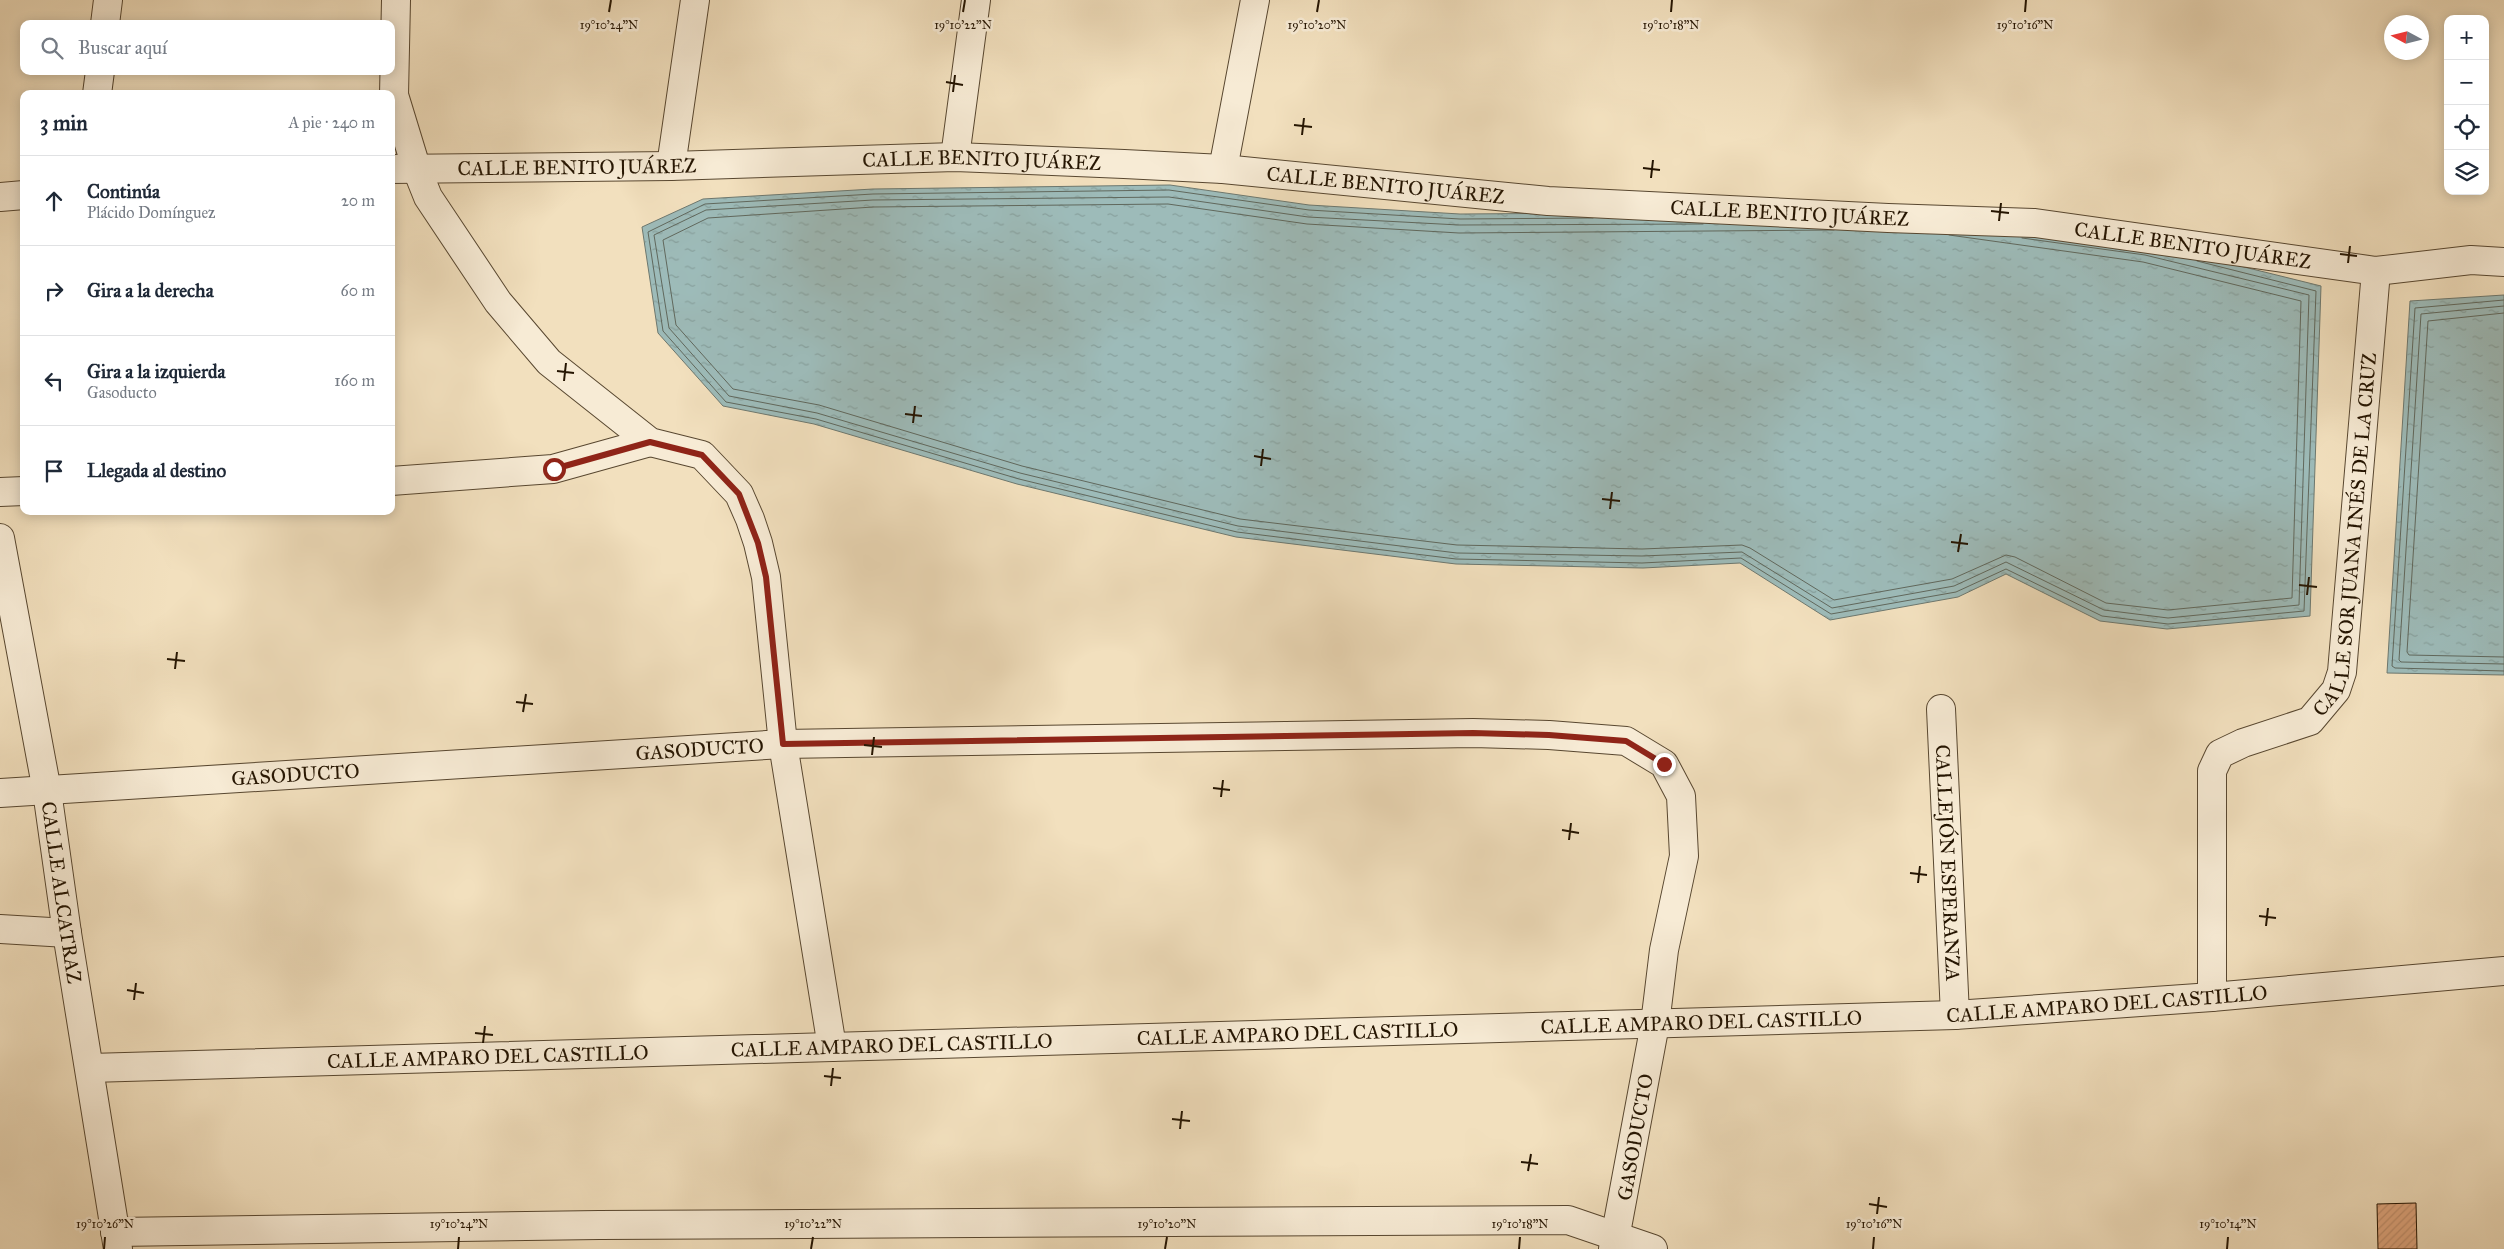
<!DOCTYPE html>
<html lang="es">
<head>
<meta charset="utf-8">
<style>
  body { margin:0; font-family:"IM FELL Great Primer",serif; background:#f2f2f3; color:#1f2937 }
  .controls { position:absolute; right:15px; top:15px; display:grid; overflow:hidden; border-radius:10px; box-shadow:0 2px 12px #0003 }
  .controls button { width:45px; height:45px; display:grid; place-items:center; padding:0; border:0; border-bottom:1px solid #e0e1e3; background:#fff; color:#1f2937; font:25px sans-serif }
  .compass { position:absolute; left:2384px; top:15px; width:45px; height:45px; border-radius:50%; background:#fff; box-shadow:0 2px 12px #0003; rotate:277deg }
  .stop { position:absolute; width:15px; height:15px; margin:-11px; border:4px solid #8f2418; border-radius:50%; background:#fff }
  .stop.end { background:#8f2418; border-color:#fff; box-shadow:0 1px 5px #0008 }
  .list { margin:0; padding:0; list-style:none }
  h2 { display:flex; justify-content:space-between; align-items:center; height:65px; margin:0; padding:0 20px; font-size:21px }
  h2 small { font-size:16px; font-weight:400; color:#747a83 }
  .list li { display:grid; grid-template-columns:32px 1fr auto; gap:15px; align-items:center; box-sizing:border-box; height:90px; padding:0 20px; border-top:1px solid #e0e1e3 }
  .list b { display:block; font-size:19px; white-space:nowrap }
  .list p { margin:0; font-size:16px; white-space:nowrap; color:#747a83 }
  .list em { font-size:16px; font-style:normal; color:#747a83 }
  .icon { flex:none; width:28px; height:28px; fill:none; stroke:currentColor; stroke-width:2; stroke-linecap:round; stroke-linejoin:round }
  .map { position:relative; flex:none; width:2504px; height:1249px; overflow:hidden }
  .search { position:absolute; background:#fff; box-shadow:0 2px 12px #0003; left:20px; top:20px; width:375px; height:55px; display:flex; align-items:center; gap:12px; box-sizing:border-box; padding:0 18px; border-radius:10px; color:#747a83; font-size:19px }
  .panel { position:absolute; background:#fff; box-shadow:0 2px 12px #0003; left:20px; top:90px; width:375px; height:425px; border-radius:10px }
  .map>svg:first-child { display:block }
  .water { fill:url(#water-ripples); stroke:#6d786f }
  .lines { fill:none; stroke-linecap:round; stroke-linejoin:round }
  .shore { stroke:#60685d; stroke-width:1 }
  .building { fill:url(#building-hatch); stroke:#241401 }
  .minor-casing { stroke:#584730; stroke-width:30 }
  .minor { stroke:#f7ebd5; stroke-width:28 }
  .route { stroke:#8f2418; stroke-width:6 }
  .ticks { fill:none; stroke:#241401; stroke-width:2 }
  .labels { text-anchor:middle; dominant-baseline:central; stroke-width:5; stroke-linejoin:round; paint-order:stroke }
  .street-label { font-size:20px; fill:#241401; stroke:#f7ebd5 }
  .ticks-label { font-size:12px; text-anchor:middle; fill:#241401; stroke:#f7ebd5; stroke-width:5; stroke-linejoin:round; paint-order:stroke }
</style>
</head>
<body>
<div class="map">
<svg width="2504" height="1249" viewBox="0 0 2504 1249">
  <defs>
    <pattern id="water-ripples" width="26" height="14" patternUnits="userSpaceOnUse" patternTransform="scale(1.25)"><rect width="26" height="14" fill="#9dbbb9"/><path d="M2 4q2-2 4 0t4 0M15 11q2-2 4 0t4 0" fill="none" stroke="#87a09d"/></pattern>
    <pattern id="building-hatch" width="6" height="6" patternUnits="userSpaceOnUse" patternTransform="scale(1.25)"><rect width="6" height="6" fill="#e1a880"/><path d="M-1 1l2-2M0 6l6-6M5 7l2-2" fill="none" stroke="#c1906d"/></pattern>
  </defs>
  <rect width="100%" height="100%" fill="#f2e0be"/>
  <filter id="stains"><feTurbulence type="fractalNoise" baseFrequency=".004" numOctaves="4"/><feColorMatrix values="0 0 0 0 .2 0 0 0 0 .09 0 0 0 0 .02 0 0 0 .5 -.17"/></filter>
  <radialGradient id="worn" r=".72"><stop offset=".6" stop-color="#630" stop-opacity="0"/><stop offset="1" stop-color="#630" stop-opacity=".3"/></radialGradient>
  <path class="water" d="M 1170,185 L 1309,205 L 1460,214 L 1912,211 L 2147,243 L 2321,286 L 2310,616 L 2167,629 L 2100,621 L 2006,574 L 1958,597 L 1830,620 L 1740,563 L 1643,568 L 1456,564 L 1236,537 L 1017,484 L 814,424 L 723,406 L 658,333 L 642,227 L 703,199 L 873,189 Z
    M 2504,295 L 2504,675 L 2387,673 L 2410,301 Z"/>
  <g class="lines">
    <path class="shore" d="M 1593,218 L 1460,219 L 1309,210 L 1169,190 L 873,194 L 705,204 L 648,232 L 663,331 L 726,402 L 816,419 L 1019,479 L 1237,532 L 1456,559 L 1642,563 L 1741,558 L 1831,614 L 1956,592 L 2006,569 L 2102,616 L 2168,624 L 2304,611 L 2316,291 L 2197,261
      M 1703,224 L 1459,225 L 1308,217 L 1169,197 L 873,200 L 706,210 L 654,235 L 669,328 L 729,396 L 817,413 L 1020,473 L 1238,526 L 1457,553 L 1642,556 L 1742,552 L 1832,608 L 1954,586 L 2006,562 L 2104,610 L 2168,618 L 2299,605 L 2309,295 L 2145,255 L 2022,238
      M 1834,230 L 1459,233 L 1307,224 L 1168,204 L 873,207 L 708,218 L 663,240 L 676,325 L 733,389 L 819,405 L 1022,466 L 1240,519 L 1457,545 L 1642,549 L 1742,545 L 1750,548 L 1834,600 L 1952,579 L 2006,555 L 2015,557 L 2106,603 L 2168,610 L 2292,598 L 2301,301 L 2143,262 L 1949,235
      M 2504,300 L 2415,308 L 2392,666 L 2395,668 L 2504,671
      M 2504,306 L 2421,314 L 2399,660 L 2401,662 L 2504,664
      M 2504,313 L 2428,321 L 2407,652 L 2409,655 L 2504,657"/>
  </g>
  <path class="building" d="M 2416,1203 L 2417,1249 L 2378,1249 L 2377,1204 Z"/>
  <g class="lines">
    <g class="minor-casing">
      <g id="minor">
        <path d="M 396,0 L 394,95 L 416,167 L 428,197 L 498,302 L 549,362 L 650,442 L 702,455 L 739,494 L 750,519 L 758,543 L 766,577 L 783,744 L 832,1047"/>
        <path d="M 105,24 L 108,0"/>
        <path d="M 97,94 L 100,71"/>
        <path d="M 955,157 L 976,0"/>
        <path d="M 671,166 L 695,0"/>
        <path id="s1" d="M 391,169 L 671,166 L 955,157 L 1124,164 L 1223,169 L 1548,201 L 1888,218 L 2035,223 L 2376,271 L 2471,260 L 2504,262"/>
        <path d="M 1223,169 L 1255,0"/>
        <path d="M 0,197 L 24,195"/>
        <path d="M 391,481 L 553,469 L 650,442"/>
        <path d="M 0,492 L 24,491"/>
        <path id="s2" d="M 0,538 L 47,791 L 67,933 L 118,1249"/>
        <path id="s3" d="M 1941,709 L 1955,1015"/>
        <path id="s4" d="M 0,793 L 783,744 L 1473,733 L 1549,735 L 1626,741 L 1664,764 L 1681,796 L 1684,856 L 1664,950 L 1655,1024 L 1613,1249"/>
        <path d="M 0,929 L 67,933"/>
        <path id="s5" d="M 2212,997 L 2212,771 L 2220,754 L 2243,743 L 2310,721 L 2336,690 L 2342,672 L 2376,271"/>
        <path id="s6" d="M 90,1068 L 1955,1015 L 2212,997 L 2504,971"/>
        <path d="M 115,1232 L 599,1225 L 1568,1220 L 1653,1249"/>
      </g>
    </g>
    <use href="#minor" class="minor"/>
  </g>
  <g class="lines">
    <path class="route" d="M 554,469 L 650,442 L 702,455 L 739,494 L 758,543 L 766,577 L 783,744 L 1473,733 L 1549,735 L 1626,741 L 1664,764"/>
  </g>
  <path class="ticks" d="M 609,12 L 611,0M 963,12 L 965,0M 1317,12 L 1319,0M 1671,12 L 1672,0M 2025,12 L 2026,0M 946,82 L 963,85M 953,92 L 955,75M 1294,125 L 1312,127M 1302,135 L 1304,118M 1643,168 L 1660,170M 1651,178 L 1653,160M 1991,211 L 2009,213M 1999,221 L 2001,203M 2340,254 L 2357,256M 2348,263 L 2350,246M 557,371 L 574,373M 564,381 L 566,363M 905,414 L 922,416M 913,423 L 915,406M 1254,456 L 1271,459M 1261,466 L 1263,449M 1602,499 L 1620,501M 1610,509 L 1612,492M 1951,542 L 1968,544M 1958,552 L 1961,534M 2299,585 L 2317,587M 2307,595 L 2309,577M 167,659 L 185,661M 175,669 L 177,652M 516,702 L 533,704M 523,712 L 526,694M 864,745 L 882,747M 872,755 L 874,737M 1213,788 L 1230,790M 1221,797 L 1223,780M 1562,830 L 1579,833M 1569,840 L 1571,823M 1910,873 L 1927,875M 1918,883 L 1920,866M 2259,916 L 2276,918M 2266,926 L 2268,908M 127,990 L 144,993M 134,1000 L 136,983M 475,1033 L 493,1035M 483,1043 L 485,1026M 824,1076 L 841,1078M 831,1086 L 833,1068M 1172,1119 L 1190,1121M 1180,1129 L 1182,1111M 1521,1162 L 1538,1164M 1528,1171 L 1531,1154M 1869,1204 L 1887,1207M 1877,1214 L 1879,1197M 104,1249 L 105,1237M 458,1249 L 459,1237M 811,1249 L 813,1237M 1165,1249 L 1167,1237M 1519,1249 L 1520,1237M 1873,1249 L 1874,1237M 2227,1249 L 2228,1237"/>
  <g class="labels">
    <g class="street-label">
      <text stroke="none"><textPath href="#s1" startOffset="591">CALLE BENITO JUÁREZ</textPath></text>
      <text stroke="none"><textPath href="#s1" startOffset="186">CALLE BENITO JUÁREZ</textPath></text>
      <text stroke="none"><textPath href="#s1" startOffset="996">CALLE BENITO JUÁREZ</textPath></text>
      <text stroke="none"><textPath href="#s1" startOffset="1401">CALLE BENITO JUÁREZ</textPath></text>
      <text stroke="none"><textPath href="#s1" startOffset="1806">CALLE BENITO JUÁREZ</textPath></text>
      <text stroke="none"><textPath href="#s5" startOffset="536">CALLE SOR JUANA INÉS DE LA CRUZ</textPath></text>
      <text stroke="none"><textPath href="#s4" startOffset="701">GASODUCTO</textPath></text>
      <text stroke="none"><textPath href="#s4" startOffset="296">GASODUCTO</textPath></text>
      <text stroke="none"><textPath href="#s3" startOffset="154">CALLEJÓN ESPERANZA</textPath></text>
      <text stroke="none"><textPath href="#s2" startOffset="360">CALLE ALCATRAZ</textPath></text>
      <text stroke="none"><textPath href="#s6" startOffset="2018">CALLE AMPARO DEL CASTILLO</textPath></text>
      <text stroke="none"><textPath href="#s6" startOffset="1612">CALLE AMPARO DEL CASTILLO</textPath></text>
      <text stroke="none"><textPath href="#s6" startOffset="1208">CALLE AMPARO DEL CASTILLO</textPath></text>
      <text stroke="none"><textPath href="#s6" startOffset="802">CALLE AMPARO DEL CASTILLO</textPath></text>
      <text stroke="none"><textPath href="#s6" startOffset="398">CALLE AMPARO DEL CASTILLO</textPath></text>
      <text transform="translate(1635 1137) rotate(-80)">GASODUCTO</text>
    </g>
  </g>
  <g class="ticks-label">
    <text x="609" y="29">19°10'24"N</text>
    <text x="963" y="29">19°10'22"N</text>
    <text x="1317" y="29">19°10'20"N</text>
    <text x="1671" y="29">19°10'18"N</text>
    <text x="2025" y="29">19°10'16"N</text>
    <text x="105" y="1228">19°10'26"N</text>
    <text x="459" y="1228">19°10'24"N</text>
    <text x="813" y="1228">19°10'22"N</text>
    <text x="1167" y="1228">19°10'20"N</text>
    <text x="1520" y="1228">19°10'18"N</text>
    <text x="1874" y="1228">19°10'16"N</text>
    <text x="2228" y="1228">19°10'14"N</text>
  </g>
  <rect width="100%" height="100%" filter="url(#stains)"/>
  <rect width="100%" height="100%" fill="url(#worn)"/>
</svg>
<div class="controls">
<button>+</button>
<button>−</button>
<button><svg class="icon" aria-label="locate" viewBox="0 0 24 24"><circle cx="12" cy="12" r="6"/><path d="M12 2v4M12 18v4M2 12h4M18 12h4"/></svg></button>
<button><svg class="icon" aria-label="layers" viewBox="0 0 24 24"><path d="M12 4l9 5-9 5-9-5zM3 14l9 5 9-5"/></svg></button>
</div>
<svg class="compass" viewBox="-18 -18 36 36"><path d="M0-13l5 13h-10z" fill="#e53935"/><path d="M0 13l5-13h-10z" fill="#747a83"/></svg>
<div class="stop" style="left:554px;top:469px"></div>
<div class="stop end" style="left:1664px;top:764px"></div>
<div class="search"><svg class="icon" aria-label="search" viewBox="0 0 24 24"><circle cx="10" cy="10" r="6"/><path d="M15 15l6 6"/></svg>Buscar aquí</div>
<section class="panel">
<h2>3 min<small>A pie · 240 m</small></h2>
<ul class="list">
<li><svg class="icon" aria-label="ahead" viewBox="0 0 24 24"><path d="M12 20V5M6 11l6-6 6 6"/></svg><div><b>Continúa</b><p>Plácido Domínguez</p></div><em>20 m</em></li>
<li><svg class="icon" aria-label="right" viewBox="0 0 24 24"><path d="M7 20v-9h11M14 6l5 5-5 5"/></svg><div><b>Gira a la derecha</b></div><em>60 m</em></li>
<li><svg class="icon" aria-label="left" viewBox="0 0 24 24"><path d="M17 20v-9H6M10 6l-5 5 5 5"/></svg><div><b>Gira a la izquierda</b><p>Gasoducto</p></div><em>160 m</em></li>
<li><svg class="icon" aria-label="arrive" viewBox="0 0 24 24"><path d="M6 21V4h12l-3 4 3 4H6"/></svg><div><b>Llegada al destino</b></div></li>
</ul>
</section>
</div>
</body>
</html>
